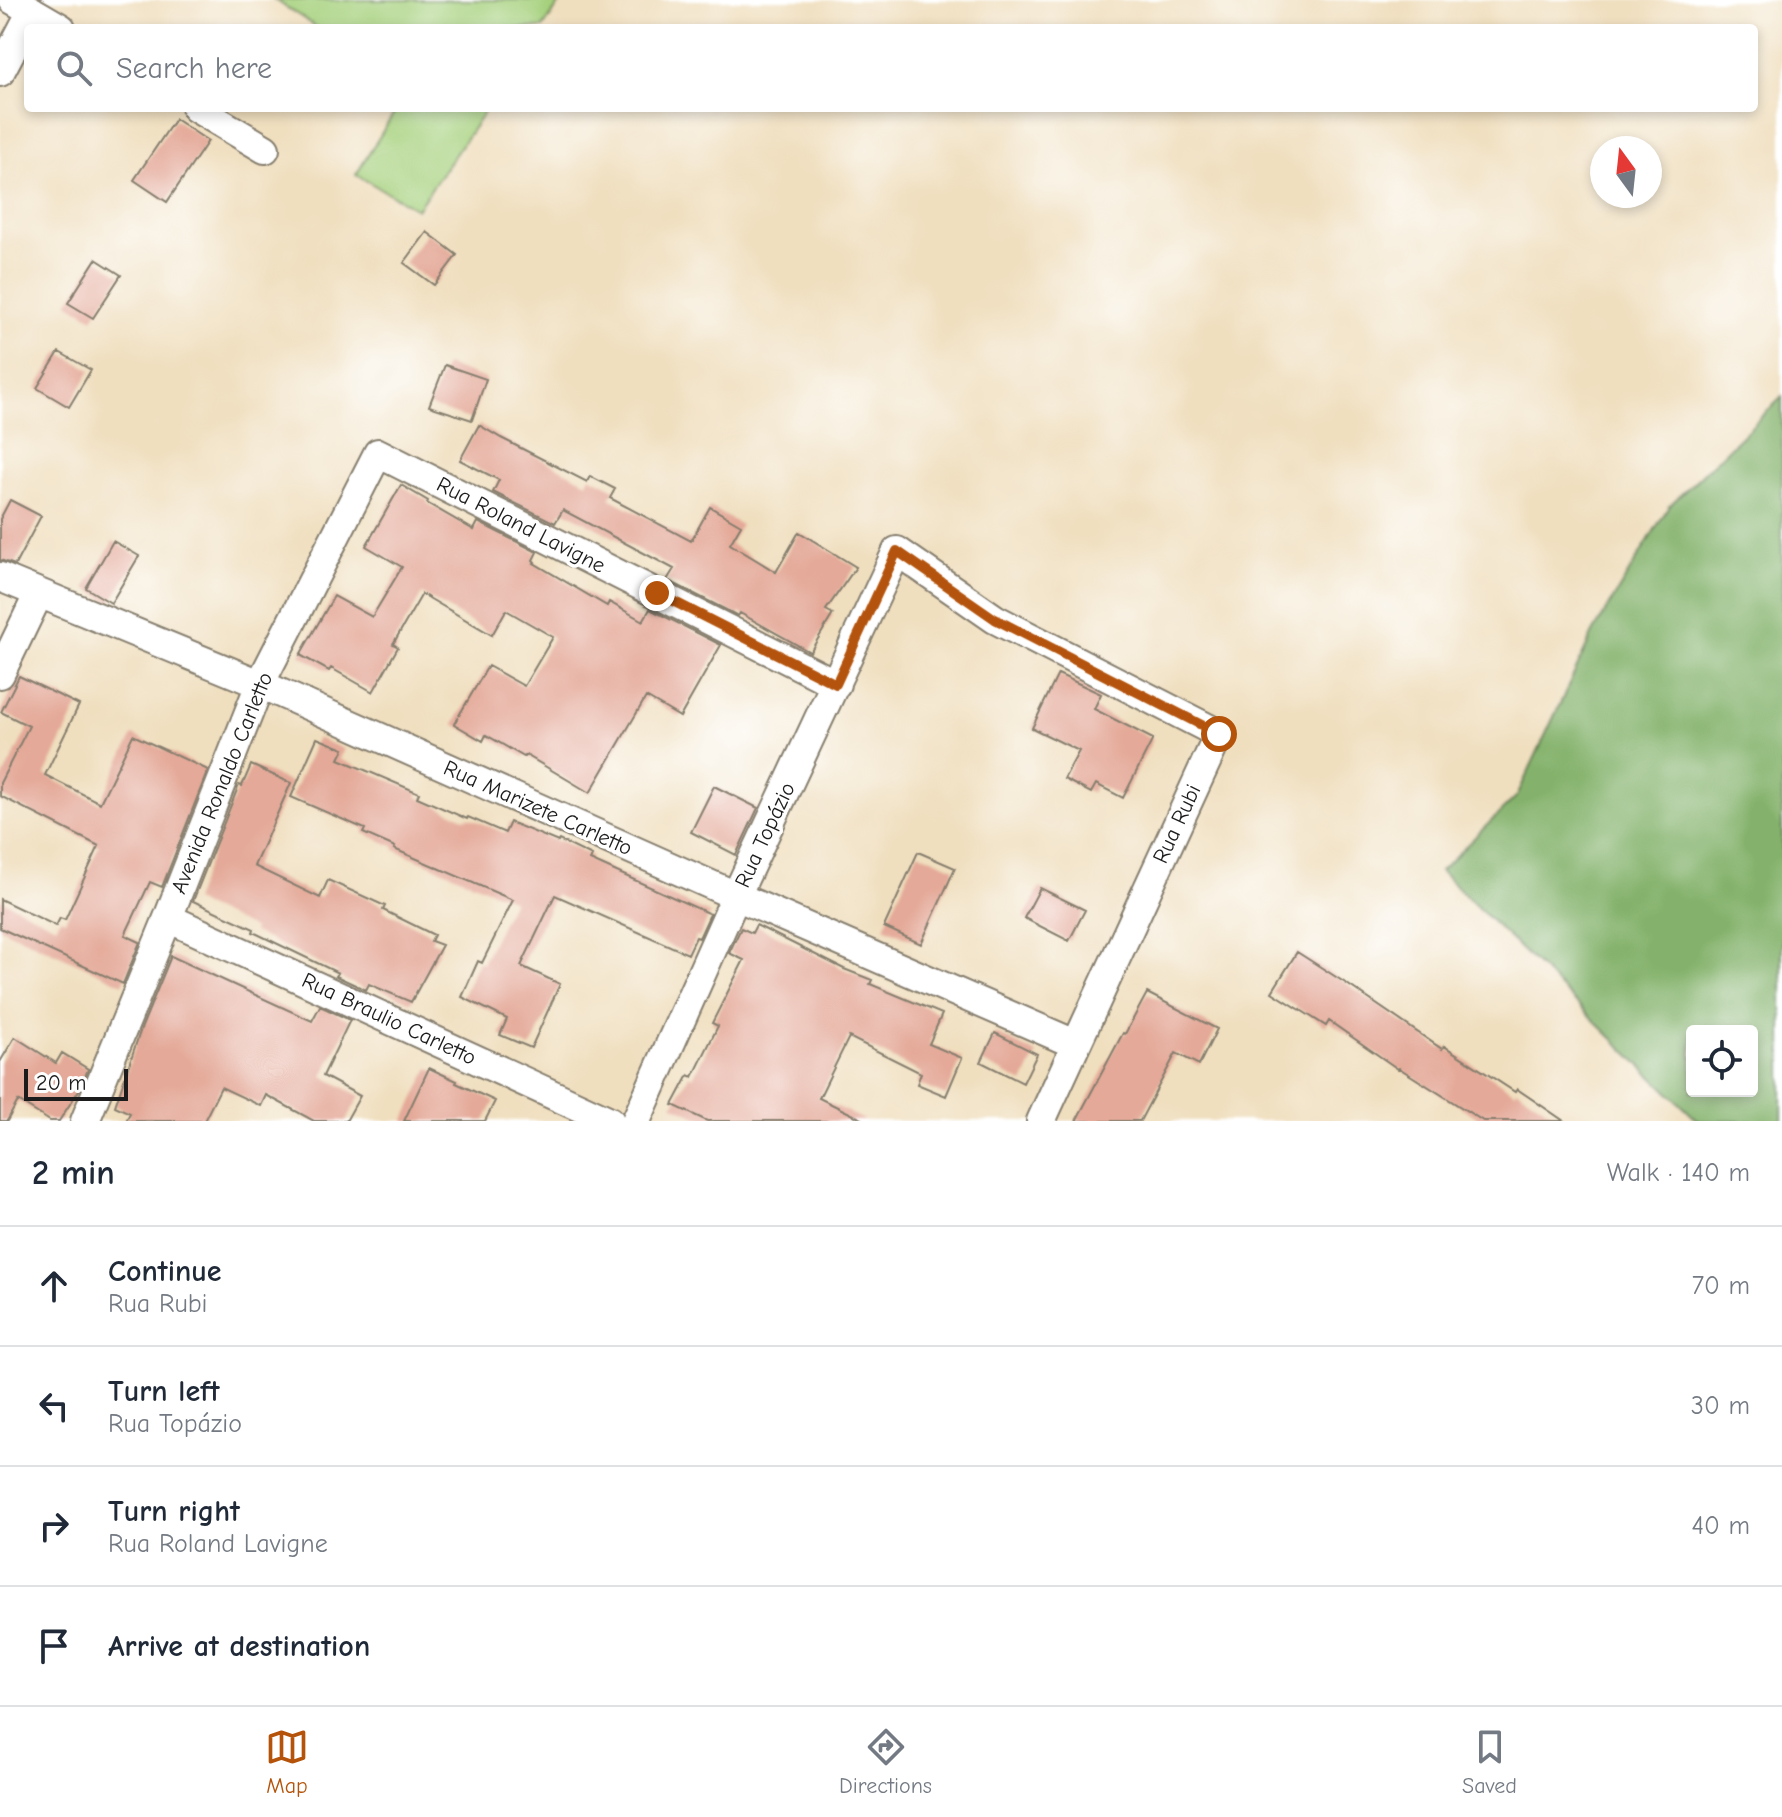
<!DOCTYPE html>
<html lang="en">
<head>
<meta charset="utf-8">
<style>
  body { margin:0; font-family:"Comic Neue",sans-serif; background:#f2f2f3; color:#1f2937 }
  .controls { position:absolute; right:24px; bottom:24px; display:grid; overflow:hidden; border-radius:8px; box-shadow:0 4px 12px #0003 }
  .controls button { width:72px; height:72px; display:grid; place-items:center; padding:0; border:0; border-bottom:2px solid #e0e1e3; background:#fff; color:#1f2937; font:40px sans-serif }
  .compass { position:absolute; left:1590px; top:136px; width:72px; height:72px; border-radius:50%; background:#fff; box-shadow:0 4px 12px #0003; rotate:345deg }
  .scale { position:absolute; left:24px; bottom:20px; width:104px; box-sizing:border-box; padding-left:8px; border:4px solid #1c1c1c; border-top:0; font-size:22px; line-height:28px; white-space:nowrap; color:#1c1c1c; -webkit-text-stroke:6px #fff; paint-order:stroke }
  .stop { position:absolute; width:24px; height:24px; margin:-18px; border:6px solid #b45309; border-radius:50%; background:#fff }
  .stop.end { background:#b45309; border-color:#fff; box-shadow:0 2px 8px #0008 }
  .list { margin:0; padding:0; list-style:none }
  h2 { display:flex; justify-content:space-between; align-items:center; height:104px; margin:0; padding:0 32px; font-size:34px }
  h2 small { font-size:26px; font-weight:400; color:#747a83 }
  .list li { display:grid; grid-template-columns:52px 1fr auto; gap:24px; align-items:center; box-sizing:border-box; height:120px; padding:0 32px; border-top:2px solid #e0e1e3 }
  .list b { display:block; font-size:30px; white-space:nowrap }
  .list p { margin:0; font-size:26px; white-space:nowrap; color:#747a83 }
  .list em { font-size:26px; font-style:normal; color:#747a83 }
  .icon { flex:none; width:44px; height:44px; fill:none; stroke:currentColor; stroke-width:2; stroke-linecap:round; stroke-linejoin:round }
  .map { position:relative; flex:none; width:1782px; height:1121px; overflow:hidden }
  .search { position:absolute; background:#fff; box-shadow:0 4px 12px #0003; left:24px; right:24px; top:24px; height:88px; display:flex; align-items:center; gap:20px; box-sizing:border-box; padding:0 28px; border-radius:8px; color:#747a83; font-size:30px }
  .sheet { height:584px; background:#fff }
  nav { display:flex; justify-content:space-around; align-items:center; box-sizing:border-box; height:112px; border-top:2px solid #e0e1e3; background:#fff; font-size:22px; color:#747a83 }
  nav a { display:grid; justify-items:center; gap:4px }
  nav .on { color:#b45309 }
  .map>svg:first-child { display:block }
  .green { fill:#a5d07c; stroke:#60764c; stroke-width:2 }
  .forest { fill:#84b26c; stroke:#506744; stroke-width:2; fill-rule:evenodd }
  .building { fill:#e4a998 }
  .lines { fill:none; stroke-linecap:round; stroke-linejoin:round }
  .street-casing { stroke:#867e6e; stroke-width:32 }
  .street { stroke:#fff; stroke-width:28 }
  .route { stroke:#b45309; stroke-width:10 }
  .labels { text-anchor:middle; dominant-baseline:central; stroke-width:7; stroke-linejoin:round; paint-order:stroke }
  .street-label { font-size:22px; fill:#1c1c1c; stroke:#fff }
</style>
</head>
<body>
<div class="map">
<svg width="1782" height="1121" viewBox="0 0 1782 1121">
  <rect width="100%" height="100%" fill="#fff"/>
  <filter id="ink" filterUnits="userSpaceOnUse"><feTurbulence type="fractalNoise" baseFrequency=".0125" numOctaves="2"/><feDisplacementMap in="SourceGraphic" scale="16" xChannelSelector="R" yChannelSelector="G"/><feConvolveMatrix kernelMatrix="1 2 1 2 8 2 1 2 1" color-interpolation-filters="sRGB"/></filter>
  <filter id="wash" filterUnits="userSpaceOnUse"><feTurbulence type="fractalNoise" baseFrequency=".006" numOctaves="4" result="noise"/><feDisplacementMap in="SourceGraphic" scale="32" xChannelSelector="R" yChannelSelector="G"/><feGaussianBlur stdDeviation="1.8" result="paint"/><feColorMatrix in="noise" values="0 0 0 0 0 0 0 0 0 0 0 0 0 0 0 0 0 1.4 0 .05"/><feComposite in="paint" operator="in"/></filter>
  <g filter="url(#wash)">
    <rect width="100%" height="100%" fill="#f0dfbf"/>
    <path class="green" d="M 275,0 L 562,0 L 543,28 L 318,28 Z
      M 397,108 L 487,108 L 417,209 L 356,175 Z"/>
    <path class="forest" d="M 1782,397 L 1782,1121 L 1698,1121 L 1440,871 L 1517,796 L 1593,633 L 1669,506 ZM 1692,1031 L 1752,1031 L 1752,1091 L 1692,1091 Z"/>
    <g id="blocks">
      <path class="building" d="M 175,119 L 208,141 L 167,202 L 134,180 Z
        M 427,232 L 457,255 L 434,285 L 404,263 Z
        M 96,259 L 121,275 L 93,318 L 68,303 Z
        M 59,352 L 91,370 L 69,407 L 37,388 Z
        M 445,365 L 486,379 L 472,420 L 429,406 Z
        M 479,425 L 501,438 L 587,482 L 590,476 L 615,489 L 610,498 L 691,541 L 710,507 L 741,525 L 730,544 L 776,572 L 799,532 L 856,567 L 826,610 L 833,614 L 810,652 L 740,613 L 738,616 L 667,580 L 674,569 L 563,510 L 555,523 L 493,492 L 499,480 L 460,460 Z
        M 401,485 L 428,501 L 427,503 L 474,530 L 478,522 L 537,552 L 533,560 L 535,562 L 534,563 L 607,606 L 609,602 L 643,621 L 650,609 L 721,645 L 680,717 L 646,697 L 590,793 L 526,755 L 524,757 L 486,735 L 483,741 L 454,724 L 488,666 L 524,686 L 553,637 L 506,610 L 492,635 L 422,594 L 393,644 L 398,647 L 373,692 L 331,668 L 329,671 L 300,655 L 334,596 L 372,617 L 402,567 L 366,546 Z
        M 10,500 L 41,516 L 15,565 L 0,560 L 0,519 Z
        M 113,541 L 139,556 L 111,603 L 86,588 Z
        M 1058,674 L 1101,694 L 1094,709 L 1153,739 L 1123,798 L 1096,784 L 1091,793 L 1064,779 L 1079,751 L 1032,728 Z
        M 19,676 L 79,705 L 45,775 L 100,803 L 133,735 L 208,770 L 162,887 L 150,882 L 125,935 L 140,942 L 123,984 L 0,928 L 0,899 L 56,926 L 60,918 L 65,920 L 99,846 L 0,796 L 0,783 L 29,726 L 1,712 Z
        M 317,738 L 344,749 L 339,759 L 419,793 L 417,797 L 467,819 L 468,817 L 505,833 L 510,822 L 558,842 L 559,840 L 592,856 L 590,860 L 710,914 L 699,938 L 696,937 L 688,954 L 555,895 L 521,966 L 560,984 L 531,1048 L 500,1035 L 507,1019 L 462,997 L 478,961 L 482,963 L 513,900 L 394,849 L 395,847 L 363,833 L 365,829 L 291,797 Z
        M 251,765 L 291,783 L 254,866 L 320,898 L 328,880 L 385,906 L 383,910 L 434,935 L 431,941 L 442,945 L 411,1002 L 369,984 L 366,990 L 336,976 L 338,973 L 253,932 L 254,929 L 193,901 L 239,785 L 242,786 Z
        M 714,786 L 758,808 L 736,855 L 691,832 Z
        M 918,852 L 955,868 L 921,944 L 884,927 Z
        M 1040,888 L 1085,910 L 1069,941 L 1024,918 Z
        M 756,925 L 844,969 L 872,980 L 870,984 L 942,1014 L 929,1044 L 962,1058 L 946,1096 L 917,1084 L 921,1073 L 849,1037 L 819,1098 L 866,1121 L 707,1121 L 673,1105 L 689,1075 L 693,1077 L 718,1026 L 712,1023 L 744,960 L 729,953 L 741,928 L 752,933 Z
        M 1297,952 L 1347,984 L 1442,1049 L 1444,1046 L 1515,1092 L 1517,1089 L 1564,1121 L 1483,1121 L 1399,1068 L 1398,1069 L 1329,1021 L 1326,1026 L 1272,992 Z
        M 171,956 L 312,1021 L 320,1006 L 350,1020 L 323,1076 L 360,1096 L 346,1121 L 314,1121 L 266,1095 L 261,1106 L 221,1087 L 204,1121 L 126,1121 L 130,1113 L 115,1106 L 141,1029 Z
        M 1147,993 L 1217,1029 L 1199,1065 L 1176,1053 L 1140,1121 L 1076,1121 L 1123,1033 L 1125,1034 Z
        M 995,1033 L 1037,1054 L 1023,1083 L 981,1062 Z
        M 15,1037 L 56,1063 L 62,1053 L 88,1069 L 81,1087 L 59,1121 L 50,1121 L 18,1101 L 7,1121 L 0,1121 L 0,1062 Z
        M 429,1068 L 457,1081 L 456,1083 L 495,1101 L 485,1121 L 404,1121 Z"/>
    </g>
  </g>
  <g filter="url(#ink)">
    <use href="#blocks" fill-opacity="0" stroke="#867e6e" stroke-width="2"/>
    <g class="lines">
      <g class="street-casing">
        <path id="street" d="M 13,0 L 61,28
          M 0,72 L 32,11
          M 196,108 L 265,149
          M 0,577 L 260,684 L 736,896 L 1075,1044
          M 0,674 L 39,593
          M 168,918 L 610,1121
          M 85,1121 L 168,918 L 260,684 L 378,453 L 836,684
          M 636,1121 L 736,896 L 897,551 L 995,619 L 1219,734 L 1041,1121"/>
      </g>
      <use href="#street" class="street"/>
    </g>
  </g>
  <g class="lines" filter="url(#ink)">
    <path class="route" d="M 657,593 L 836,684 L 897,551 L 995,619 L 1219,734"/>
  </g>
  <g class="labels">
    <g class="street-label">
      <text transform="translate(521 525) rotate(27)">Rua Roland Lavigne</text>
      <text transform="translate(222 783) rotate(-68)">Avenida Ronaldo Carletto</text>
      <text transform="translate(538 808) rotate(24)">Rua Marizete Carletto</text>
      <text transform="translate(1177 824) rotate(-65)">Rua Rubi</text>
      <text transform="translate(765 835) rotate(-65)">Rua Topázio</text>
      <text transform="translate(389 1019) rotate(25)">Rua Braulio Carletto</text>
    </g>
  </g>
</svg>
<div class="controls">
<button><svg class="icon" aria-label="locate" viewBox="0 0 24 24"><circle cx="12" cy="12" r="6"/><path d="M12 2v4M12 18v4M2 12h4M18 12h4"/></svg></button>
</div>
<svg class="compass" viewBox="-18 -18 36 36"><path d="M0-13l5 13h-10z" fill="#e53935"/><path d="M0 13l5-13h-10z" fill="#747a83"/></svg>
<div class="scale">20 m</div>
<div class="stop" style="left:1219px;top:734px"></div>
<div class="stop end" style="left:657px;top:593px"></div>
<div class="search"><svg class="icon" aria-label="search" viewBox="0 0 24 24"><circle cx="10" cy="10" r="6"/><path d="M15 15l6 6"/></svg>Search here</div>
</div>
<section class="sheet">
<h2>2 min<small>Walk · 140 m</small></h2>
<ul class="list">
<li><svg class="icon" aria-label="ahead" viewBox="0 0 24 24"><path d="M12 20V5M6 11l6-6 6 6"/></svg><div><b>Continue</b><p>Rua Rubi</p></div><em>70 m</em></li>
<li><svg class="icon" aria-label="left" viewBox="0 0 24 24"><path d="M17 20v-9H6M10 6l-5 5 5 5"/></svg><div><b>Turn left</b><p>Rua Topázio</p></div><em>30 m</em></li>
<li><svg class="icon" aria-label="right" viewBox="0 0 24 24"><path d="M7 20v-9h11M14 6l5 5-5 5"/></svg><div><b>Turn right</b><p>Rua Roland Lavigne</p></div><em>40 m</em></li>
<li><svg class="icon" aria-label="arrive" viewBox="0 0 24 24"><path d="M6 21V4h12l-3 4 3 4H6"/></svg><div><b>Arrive at destination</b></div></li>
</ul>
</section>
<nav>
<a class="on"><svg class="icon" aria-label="map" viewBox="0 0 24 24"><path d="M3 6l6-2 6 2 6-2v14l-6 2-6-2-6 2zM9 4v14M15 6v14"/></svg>Map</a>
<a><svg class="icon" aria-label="directions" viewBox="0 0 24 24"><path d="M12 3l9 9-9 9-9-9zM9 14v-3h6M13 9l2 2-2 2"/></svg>Directions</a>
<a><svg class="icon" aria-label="saved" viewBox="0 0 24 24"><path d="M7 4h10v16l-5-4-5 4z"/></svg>Saved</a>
</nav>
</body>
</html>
